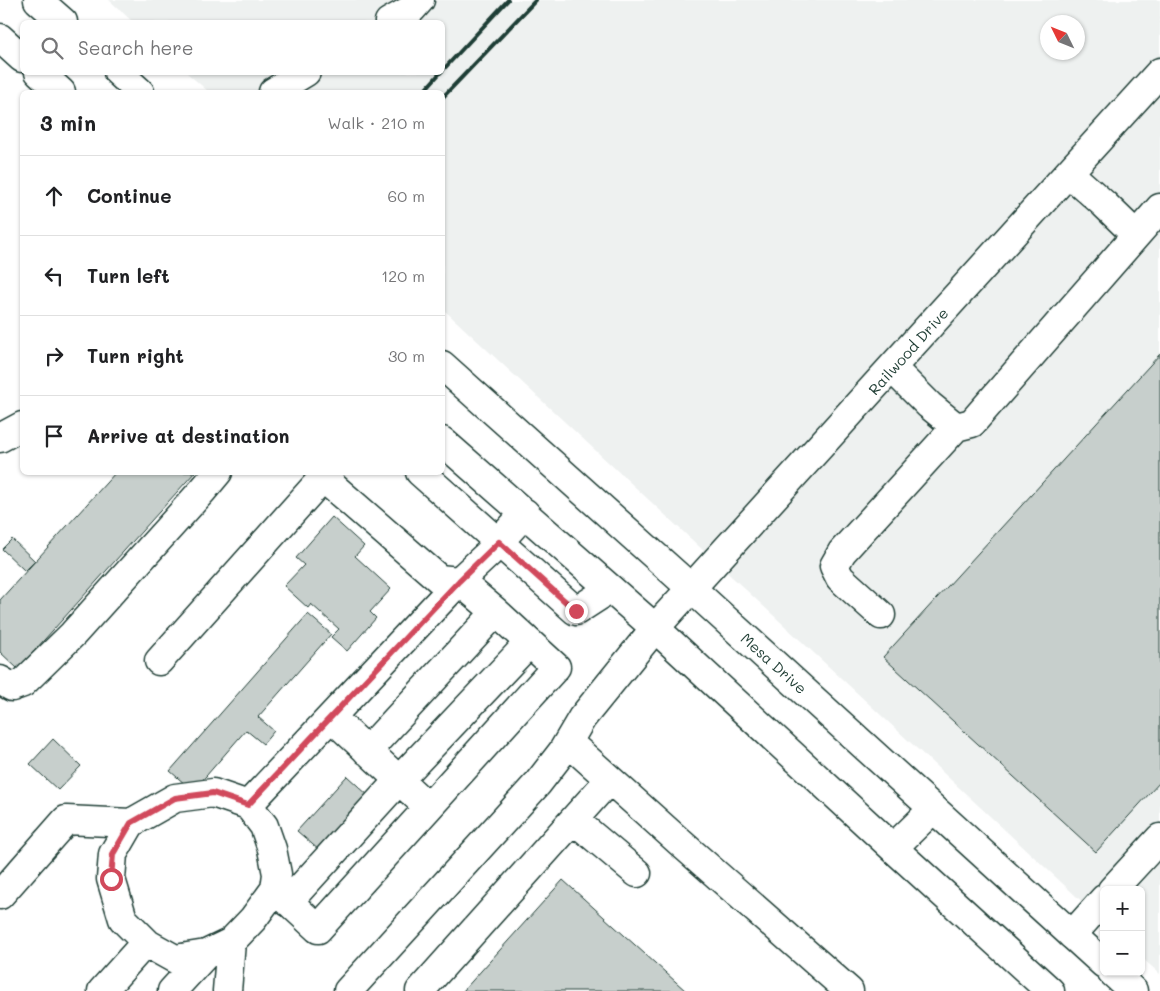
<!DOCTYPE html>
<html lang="en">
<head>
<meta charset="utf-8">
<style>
  body { margin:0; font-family:Mali,sans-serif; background:#f6f6f6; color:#202124 }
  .controls { position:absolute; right:15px; bottom:15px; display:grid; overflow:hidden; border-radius:8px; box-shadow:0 1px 4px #0004 }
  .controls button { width:45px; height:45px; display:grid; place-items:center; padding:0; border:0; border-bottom:1px solid #e0e0e0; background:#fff; color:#202124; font:25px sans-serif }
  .compass { position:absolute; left:1040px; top:15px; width:45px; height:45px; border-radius:50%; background:#fff; box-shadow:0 1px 4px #0004; rotate:313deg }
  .stop { position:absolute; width:15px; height:15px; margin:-11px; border:4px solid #d1495b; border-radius:50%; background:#fff }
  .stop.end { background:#d1495b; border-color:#fff; box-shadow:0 1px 5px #0008 }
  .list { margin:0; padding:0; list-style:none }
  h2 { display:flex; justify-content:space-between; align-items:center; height:65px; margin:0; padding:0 20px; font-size:21px }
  h2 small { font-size:16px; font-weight:400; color:#757577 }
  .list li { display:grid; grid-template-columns:32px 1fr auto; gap:15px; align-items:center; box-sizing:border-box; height:80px; padding:0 20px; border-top:1px solid #e0e0e0 }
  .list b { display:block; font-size:19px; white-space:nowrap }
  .list em { font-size:16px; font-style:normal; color:#757577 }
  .icon { flex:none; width:28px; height:28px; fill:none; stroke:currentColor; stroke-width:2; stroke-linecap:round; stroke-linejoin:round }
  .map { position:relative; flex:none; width:1160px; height:991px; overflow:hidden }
  .search { position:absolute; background:#fff; box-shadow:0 1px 4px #0004; left:20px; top:20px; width:425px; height:55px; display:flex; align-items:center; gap:12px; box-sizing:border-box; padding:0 18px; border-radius:8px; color:#757577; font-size:19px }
  .panel { position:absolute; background:#fff; box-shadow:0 1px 4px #0004; left:20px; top:90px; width:425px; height:385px; border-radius:8px }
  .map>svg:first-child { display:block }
  .built { fill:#eef1f0; fill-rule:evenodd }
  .building { fill:#c7cfcc; stroke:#1f3d34 }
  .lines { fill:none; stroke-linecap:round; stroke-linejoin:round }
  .minor-casing { stroke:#1f3d34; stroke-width:31 }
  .major-casing { stroke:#1f3d34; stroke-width:31 }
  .minor { stroke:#fff; stroke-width:28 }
  .major { stroke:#fff; stroke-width:28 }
  .rail { stroke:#1f3d34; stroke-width:4 }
  .route { stroke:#d1495b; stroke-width:6 }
  .labels { text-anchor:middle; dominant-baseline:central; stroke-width:4.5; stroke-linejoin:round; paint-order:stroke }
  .street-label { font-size:15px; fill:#1f3d34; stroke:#fff }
</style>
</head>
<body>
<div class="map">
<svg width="1160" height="991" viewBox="0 0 1160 991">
  <rect width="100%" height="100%" fill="#fff"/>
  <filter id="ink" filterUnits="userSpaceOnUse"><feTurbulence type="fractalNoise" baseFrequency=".02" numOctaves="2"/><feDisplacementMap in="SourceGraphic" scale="10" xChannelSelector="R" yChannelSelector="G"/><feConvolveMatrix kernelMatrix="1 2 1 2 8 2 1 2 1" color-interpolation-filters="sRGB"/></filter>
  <g filter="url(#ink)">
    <path class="built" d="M 109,0 L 1160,0 L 1160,974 L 1141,957 L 1141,890 L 1104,890 L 1104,922 L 443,309 L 442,92 L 209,92 L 187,73 L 442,72 L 442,22 L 133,22 ZM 1048,22 L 1078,22 L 1078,52 L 1048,52 Z"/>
    <path class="building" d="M 1160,354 L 1160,782 L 1096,852 L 883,657 Z
      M 116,472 L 195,472 L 18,669 L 0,652 L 0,600 Z
      M 332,517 L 364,546 L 355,556 L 391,589 L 370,612 L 376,618 L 347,651 L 331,637 L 339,629 L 311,604 L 308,608 L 284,586 L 304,565 L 296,558 Z
      M 12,539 L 35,561 L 25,571 L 2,549 Z
      M 308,614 L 331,634 L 258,717 L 274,731 L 263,744 L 246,730 L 193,791 L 170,771 Z
      M 53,739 L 81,766 L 58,790 L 30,764 Z
      M 347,776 L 369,796 L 320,851 L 297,831 Z
      M 563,880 L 686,991 L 463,991 Z"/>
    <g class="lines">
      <g class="minor-casing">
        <path id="minor" d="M 389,22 L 412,9 L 420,0
          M 273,92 L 306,72
          M 1069,173 L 1104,204 L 1136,235
          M 892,368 L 929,405 L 956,427 L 972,423 L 1160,208
          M 0,438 L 22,426
          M 328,472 L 330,484 L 439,579 L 459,581 L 488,554 L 525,513
          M 420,472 L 576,611 L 610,589
          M 459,581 L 496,612 L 556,667 L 318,929 L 275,889 L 277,874 L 272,849 L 264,826 L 248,805 Z
          M 881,615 L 840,578 L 834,566 L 842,552 L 956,427
          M 159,661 L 327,473
          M 0,680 L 12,687 L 23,683 L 73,634 L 203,490 L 218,472
          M 331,717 L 428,807
          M 568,742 L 683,845 L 849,991
          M 367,751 L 496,612
          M 248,805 L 213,793 L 175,798 L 131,823 L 113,854 L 111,879 L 123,919 L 148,944 L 175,959 L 206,954 L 231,942 L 253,919 L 275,889
          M 574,820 L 637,873
          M 1112,890 L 1160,838
          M 0,895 L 66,820 L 131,823
          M 288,902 L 399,780 L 529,643
          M 1072,935 L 1104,899
          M 102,991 L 146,942
          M 172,991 L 206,954
          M 227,991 L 231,942
          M 348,991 L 538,783 L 562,752 L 582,718 L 655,628 L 1160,72
          M 420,991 L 609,780"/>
      </g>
      <g class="major-casing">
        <path id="major" d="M 38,0 L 63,22
          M 0,38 L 22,58
          M 39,72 L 61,92
          M 118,72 L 140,92
          M 442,365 L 692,589 L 1104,964
          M 442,441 L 655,628 L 893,848 L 1050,991
          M 893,848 L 933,809
          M 1112,972 L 1133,991"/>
      </g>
      <use href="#minor" class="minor"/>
      <use href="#major" class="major"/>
      <path class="rail" d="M 442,71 L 508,0
        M 423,92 L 441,72
        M 442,98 L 536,0"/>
    </g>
  </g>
  <g class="lines" filter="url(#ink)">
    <path class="route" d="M 111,879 L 113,854 L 131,823 L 175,798 L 213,793 L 248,805 L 459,581 L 499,542 L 576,611"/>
  </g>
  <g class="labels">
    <g class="street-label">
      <text transform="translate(908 351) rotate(-48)">Railwood Drive</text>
      <text transform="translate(774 663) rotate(42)">Mesa Drive</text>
    </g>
  </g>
</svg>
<div class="controls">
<button>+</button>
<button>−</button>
</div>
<svg class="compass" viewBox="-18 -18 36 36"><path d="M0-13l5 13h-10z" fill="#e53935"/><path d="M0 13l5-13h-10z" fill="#757577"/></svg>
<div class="stop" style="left:111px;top:879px"></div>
<div class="stop end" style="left:576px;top:611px"></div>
<div class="search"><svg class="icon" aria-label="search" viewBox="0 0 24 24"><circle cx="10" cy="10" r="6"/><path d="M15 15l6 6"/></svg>Search here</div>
<section class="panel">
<h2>3 min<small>Walk · 210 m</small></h2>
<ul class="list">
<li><svg class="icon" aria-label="ahead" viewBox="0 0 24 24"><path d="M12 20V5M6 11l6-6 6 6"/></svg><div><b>Continue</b></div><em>60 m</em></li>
<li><svg class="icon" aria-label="left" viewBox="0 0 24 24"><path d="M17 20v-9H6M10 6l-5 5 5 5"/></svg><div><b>Turn left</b></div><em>120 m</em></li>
<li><svg class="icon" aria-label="right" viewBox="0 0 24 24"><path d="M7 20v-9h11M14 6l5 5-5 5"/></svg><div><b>Turn right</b></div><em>30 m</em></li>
<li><svg class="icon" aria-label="arrive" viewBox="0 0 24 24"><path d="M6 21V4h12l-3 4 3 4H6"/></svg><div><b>Arrive at destination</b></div></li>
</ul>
</section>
</div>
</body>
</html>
